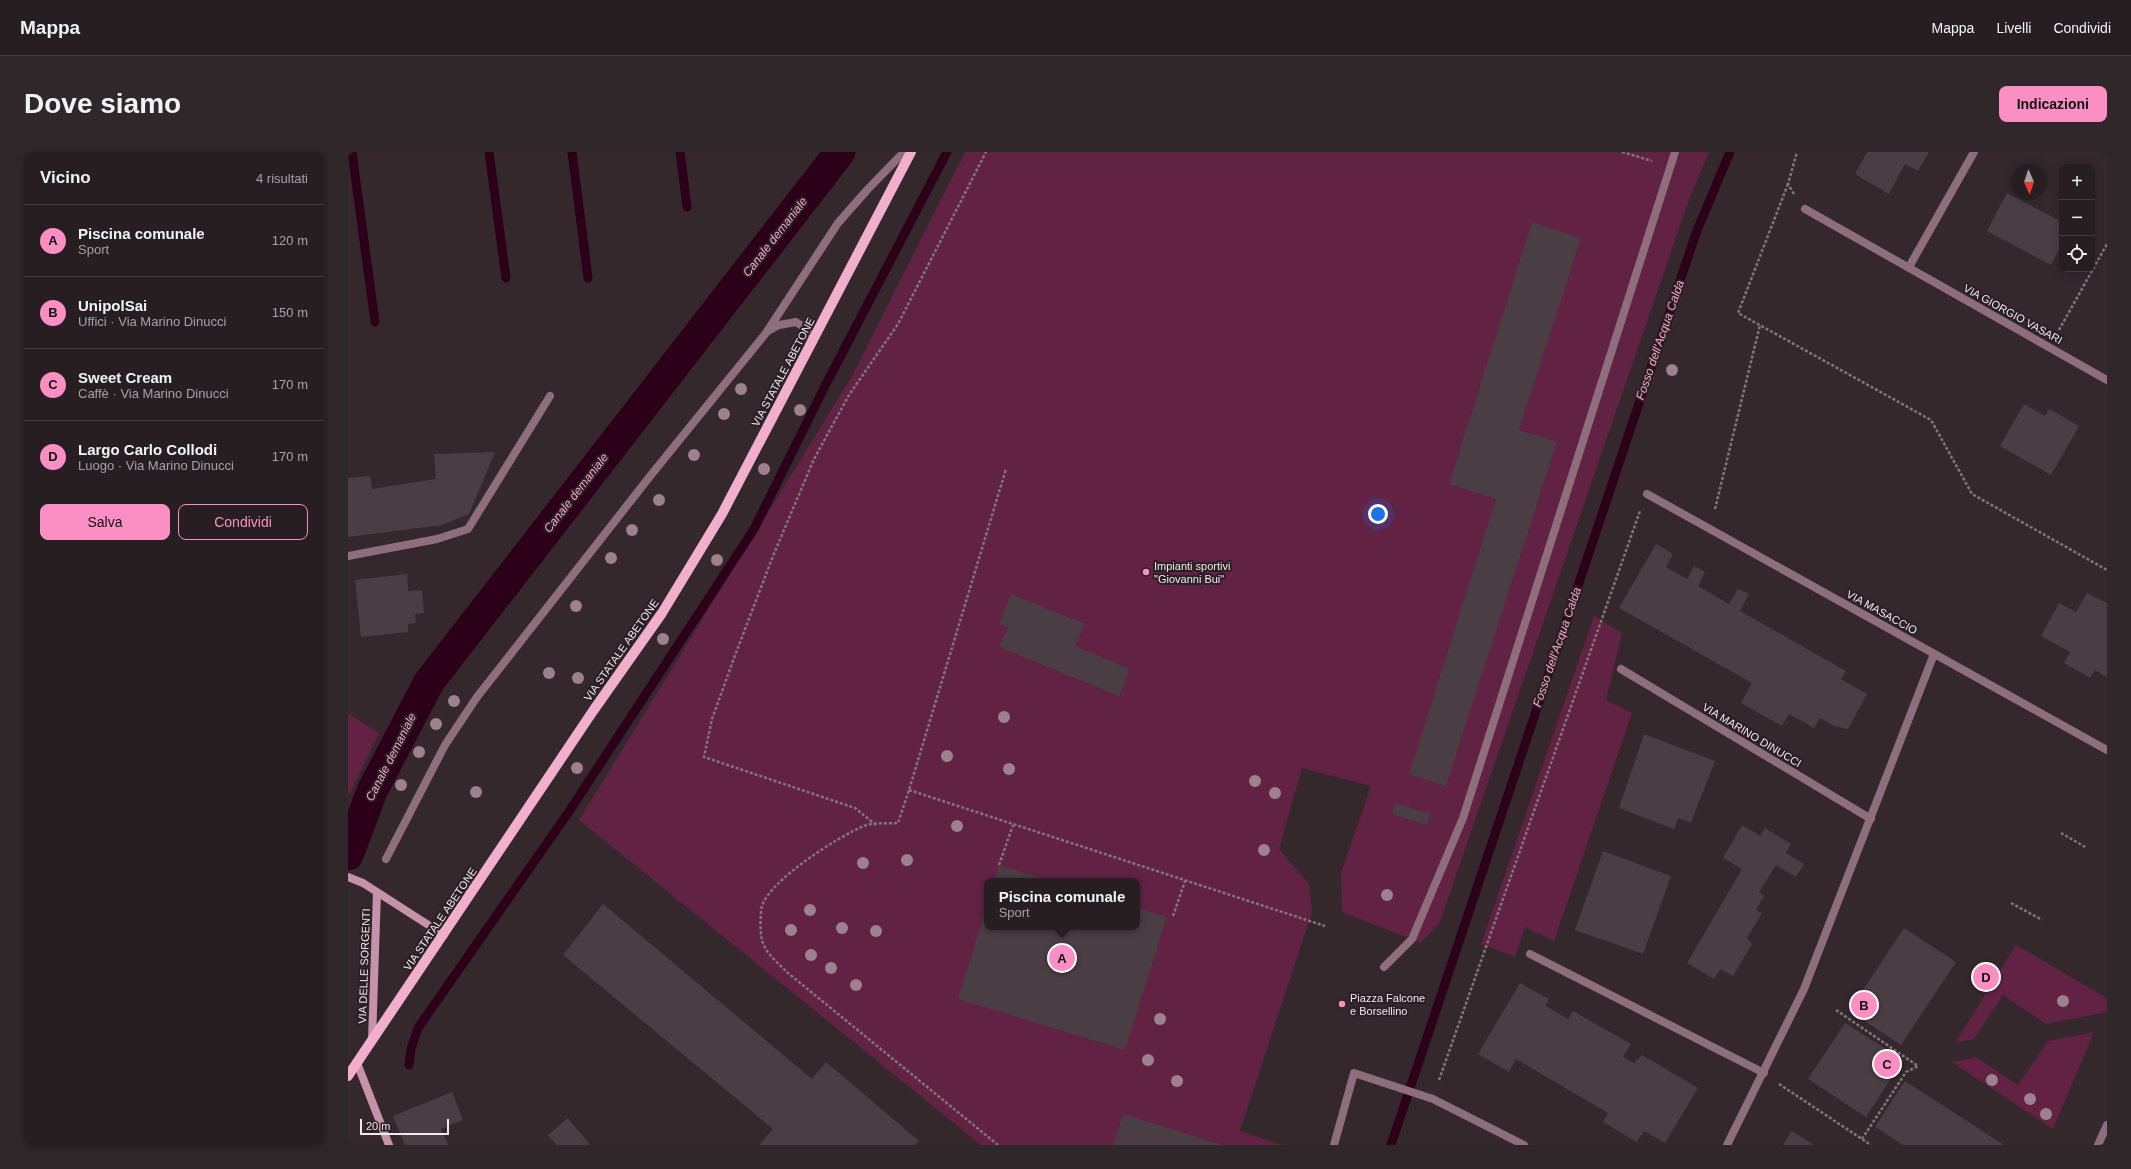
<!DOCTYPE html>
<html lang="it">
<head>
<meta charset="utf-8">
<style>
  body { margin:0; font-family:Helvetica,sans-serif; background:#2f272a; color:#f1f3f6 }
  .controls { position:absolute; right:12px; top:12px; display:grid; overflow:hidden; border-radius:8px; box-shadow:0 2px 10px #0003 }
  .controls button { width:36px; height:36px; display:grid; place-items:center; padding:0; border:0; border-bottom:1px solid #433c40; background:#271e22; color:#f1f3f6; font:20px sans-serif }
  .compass { position:absolute; left:1663px; top:12px; width:36px; height:36px; border-radius:50%; background:#271e22; box-shadow:0 2px 10px #0003; rotate:177deg }
  .scale { position:absolute; left:12px; bottom:10px; width:89px; box-sizing:border-box; padding-left:4px; border:2px solid #f1e9ec; border-top:0; font-size:11px; line-height:14px; white-space:nowrap; color:#f1e9ec; -webkit-text-stroke:3px #2a1f24; paint-order:stroke }
  .you { position:absolute; left:1030px; top:362px; width:14px; height:14px; margin:-10px; border:3px solid #fff; border-radius:50%; background:#1a73e8; box-shadow:0 0 0 6px #1a73e833 }
  .badge { display:grid; place-items:center; width:26px; height:26px; border-radius:50%; background:#fb8fc4; color:#111; font-size:13px; font-weight:700 }
  .pin { position:absolute; translate:-50% -50%; border:2px solid #fff; box-shadow:0 1px 4px #0006 }
  .popup { position:absolute; left:636px; top:726px; width:156px; height:52px; box-sizing:border-box; display:grid; place-content:center; border-radius:8px; background:#271e22; filter:drop-shadow(0 1px 3px #0005); font-size:13px; white-space:nowrap; color:#a4a2a5 }
  .popup b { font-size:15px; color:#f1f3f6 }
  .popup::after { content:''; position:absolute; left:50%; top:100%; margin-left:-8px; border:8px solid transparent; border-top-color:#271e22 }
  .list { margin:0; padding:0; list-style:none }
  h2 { display:flex; justify-content:space-between; align-items:center; height:52px; margin:0; padding:0 16px; font-size:17px }
  h2 small { font-size:13px; font-weight:400; color:#a4a2a5 }
  .list li { display:grid; grid-template-columns:26px 1fr auto; gap:12px; align-items:center; box-sizing:border-box; height:72px; padding:0 16px; border-top:1px solid #433c40 }
  .list b { display:block; font-size:15px; white-space:nowrap }
  .list p { margin:0; font-size:13px; white-space:nowrap; color:#a4a2a5 }
  .list em { font-size:13px; font-style:normal; color:#a4a2a5 }
  .actions { display:flex; gap:8px; padding:12px 16px }
  .actions a { flex:1; padding:9px 0; border:1px solid #fb8fc4; border-radius:8px; text-align:center; font-size:14px; color:#fb8fc4 }
  .actions .main { background:#fb8fc4; color:#111 }
  .icon { flex:none; width:22px; height:22px; fill:none; stroke:currentColor; stroke-width:2; stroke-linecap:round; stroke-linejoin:round }
  .map { position:relative; flex:none; width:1759px; height:993px; overflow:hidden; border-radius:8px }
  header { display:flex; align-items:center; gap:24px; box-sizing:border-box; height:56px; padding:0 20px; background:#271e22; border-bottom:1px solid #433c40 }
  header strong { font-size:19px }
  nav { display:flex; gap:22px; margin-inline-start:auto; font-size:14px }
  .intro { display:flex; align-items:center; justify-content:space-between; box-sizing:border-box; height:96px; padding:0 24px }
  h1 { margin:0; font-size:28px }
  .button { padding:10px 18px; border-radius:8px; background:#fb8fc4; color:#111; font-size:14px; font-weight:700 }
  main { display:flex; gap:24px; padding:0 24px }
  aside { flex:1; background:#271e22; border-radius:8px; box-shadow:0 2px 10px #0003 }
  .map>svg:first-child { display:block }
  .green { fill:#612244; fill-rule:evenodd }
  .lines { fill:none; stroke-linecap:round; stroke-linejoin:round }
  .stream { stroke:#2c0019; stroke-width:9 }
  .canal { stroke:#2c0019; stroke-width:31 }
  .building { fill:#4a3d43 }
  .path { stroke:#81777b; stroke-width:2.5; stroke-dasharray:3 2; stroke-linecap:butt }
  .service { stroke:#8e6e7c; stroke-width:8 }
  .pedestrian { stroke:#8e6e7c; stroke-width:8 }
  .minor { stroke:#8e6e7c; stroke-width:8 }
  .secondary { stroke:#c692a9; stroke-width:8 }
  .primary { stroke:#f1aecd; stroke-width:10 }
  .tree { fill:#9d818d }
  .poi-dot { fill:#fb8fc4; stroke:#2a1f24; stroke-width:1.5 }
  .labels { text-anchor:middle; dominant-baseline:central; stroke-width:4; stroke-linejoin:round; paint-order:stroke }
  .street-label { font-size:11px; fill:#f1e9ec; stroke:#2a1f24 }
  .poi-label { font-size:11px; fill:#f1e9ec; stroke:#2a1f24; text-anchor:start }
  .water-label { font-size:12px; font-style:italic; fill:#f7a7cc; stroke:#2a1f24 }
</style>
</head>
<body>
<header>
<strong>Mappa</strong>
<nav><a>Mappa</a><a>Livelli</a><a>Condividi</a></nav>
</header>
<div class="intro"><h1>Dove siamo</h1><a class="button">Indicazioni</a></div>
<main>
<aside>
<h2>Vicino<small>4 risultati</small></h2>
<ul class="list">
<li><span class="badge">A</span><div><b>Piscina comunale</b><p>Sport</p></div><em>120 m</em></li>
<li><span class="badge">B</span><div><b>UnipolSai</b><p>Uffici · Via Marino Dinucci</p></div><em>150 m</em></li>
<li><span class="badge">C</span><div><b>Sweet Cream</b><p>Caffè · Via Marino Dinucci</p></div><em>170 m</em></li>
<li><span class="badge">D</span><div><b>Largo Carlo Collodi</b><p>Luogo · Via Marino Dinucci</p></div><em>170 m</em></li>
</ul>
<div class="actions"><a class="main">Salva</a><a>Condividi</a></div>
</aside>
<div class="map">
<svg width="1759" height="993" viewBox="0 0 1759 993">
  <rect width="100%" height="100%" fill="#34282d"/>
  <path class="green" d="M 617,0 L 1361,0 L 1341,48 L 1092,770 L 1073,791 L 994,760 L 993,721 L 1023,634 L 954,616 L 931,697 L 961,732 L 964,760 L 892,979 L 934,993 L 633,993 L 231,668 L 504,224 ZM 639,729 L 789,729 L 789,775 L 639,775 Z
    M 1246,464 L 1274,481 L 1258,548 L 1284,561 L 1206,789 L 1177,775 L 1167,805 L 1133,792 Z
    M 0,561 L 31,581 L 0,645 Z
    M 1668,793 L 1759,846 L 1759,860 L 1698,872 L 1655,843 L 1626,887 L 1607,891 Z
    M 1746,880 L 1705,977 L 1604,910 L 1628,905 L 1670,933 L 1700,889 Z"/>
  <g class="lines">
    <path class="stream" d="M 4,0 L 27,170
      M 141,0 L 158,126
      M 224,0 L 240,126
      M 332,0 L 339,55
      M 61,913 L 63,897 L 70,876 L 220,661 L 406,377 L 477,234 L 599,0
      M 1043,993 L 1348,81 L 1382,0"/>
    <path class="canal" d="M 0,703 L 24,639 L 81,530 L 492,0"/>
  </g>
  <path class="building" d="M 1519,0 L 1581,0 L 1570,19 L 1557,12 L 1541,42 L 1507,22 Z
    M 1659,41 L 1714,70 L 1714,92 L 1703,113 L 1639,79 Z
    M 1184,70 L 1233,86 L 1171,278 L 1209,290 L 1098,634 L 1061,622 L 1148,347 L 1101,332 Z
    M 1676,252 L 1697,264 L 1701,257 L 1731,274 L 1703,323 L 1652,294 Z
    M 147,300 L 121,362 L 94,373 L 0,385 L 0,326 L 22,324 L 24,337 L 88,327 L 86,302 Z
    M 1308,392 L 1325,402 L 1318,415 L 1339,427 L 1346,414 L 1357,420 L 1350,434 L 1381,452 L 1390,437 L 1401,442 L 1392,459 L 1498,519 L 1493,527 L 1519,542 L 1500,577 L 1486,574 L 1472,566 L 1466,576 L 1441,562 L 1434,574 L 1393,551 L 1404,531 L 1271,456 Z
    M 59,422 L 60,439 L 74,438 L 76,461 L 67,462 L 68,471 L 60,472 L 60,480 L 13,485 L 7,428 Z
    M 1739,441 L 1759,451 L 1759,525 L 1747,518 L 1742,526 L 1716,511 L 1722,500 L 1693,484 L 1711,451 L 1728,460 Z
    M 663,442 L 737,472 L 727,494 L 782,517 L 771,544 L 651,495 L 660,475 L 651,472 Z
    M 1296,582 L 1367,609 L 1343,671 L 1330,666 L 1326,677 L 1271,656 Z
    M 1047,651 L 1083,662 L 1079,673 L 1044,662 Z
    M 1394,673 L 1412,684 L 1417,676 L 1443,692 L 1438,701 L 1456,712 L 1448,725 L 1428,713 L 1411,740 L 1416,744 L 1408,758 L 1414,761 L 1399,786 L 1404,792 L 1385,824 L 1372,817 L 1366,827 L 1339,811 L 1394,717 L 1375,706 Z
    M 1255,699 L 1323,724 L 1295,802 L 1227,778 Z
    M 651,713 L 701,729 L 646,729 Z
    M 255,752 L 464,927 L 478,910 L 571,989 L 567,993 L 411,993 L 425,977 L 215,803 Z
    M 639,753 L 639,775 L 789,775 L 789,756 L 819,765 L 777,898 L 610,847 Z
    M 1556,776 L 1608,810 L 1553,893 L 1501,859 Z
    M 1172,831 L 1201,847 L 1198,854 L 1220,867 L 1225,859 L 1283,892 L 1275,905 L 1286,911 L 1294,903 L 1350,936 L 1317,991 L 1296,979 L 1289,990 L 1255,970 L 1260,961 L 1168,907 L 1161,920 L 1130,902 Z
    M 1497,871 L 1555,908 L 1518,965 L 1460,927 Z
    M 1557,929 L 1656,993 L 1555,993 L 1527,975 Z
    M 104,940 L 115,968 L 93,977 L 100,993 L 57,993 L 45,964 Z
    M 775,962 L 875,993 L 765,993 Z
    M 220,966 L 242,993 L 208,993 L 200,983 Z
    M 1444,979 L 1466,993 L 1435,993 Z"/>
  <g class="lines">
    <path class="path" d="M 1274,0 L 1304,9
      M 1440,32 L 1390,161 L 1583,268 L 1624,342 L 1759,418
      M 1446,42 L 1440,32 L 1449,0
      M 1711,178 L 1759,92
      M 1367,357 L 1412,173
      M 561,638 L 977,774
      M 528,673 L 507,656 L 356,605 L 364,567 L 386,506 L 425,404 L 466,307 L 501,243 L 550,172 L 638,0
      M 1713,681 L 1739,696
      M 651,713 L 665,673
      M 1663,751 L 1694,768
      M 825,764 L 837,729
      M 1488,858 L 1570,914 L 1558,920 L 1514,987
      M 1091,928 L 1292,359
      M 1431,932 L 1523,993
      M 650,993 L 440,821 C 431,812 417,801 414,788 C 412,780 412,763 414,754 C 422,728 491,684 516,674 C 525,670 540,672 550,671 L 561,638 L 658,317"/>
    <path class="service" d="M 0,404 L 89,387 L 120,377 L 202,244
      M 1273,517 L 1523,667
      M 1182,802 L 1416,921"/>
    <path class="pedestrian" d="M 1036,815 L 1064,787 L 1115,666 L 1327,0"/>
    <path class="minor" d="M 1457,57 L 1759,228
      M 1561,115 L 1626,0
      M 420,179 L 431,173 L 448,170 L 457,176 L 465,190
      M 1299,342 L 1759,598
      M 38,707 L 97,593 L 129,545 L 303,323 L 418,181 L 490,71 L 520,37 L 556,0
      M 986,993 L 1006,921 L 1085,947 L 1176,993
      M 1379,993 L 1456,837 L 1586,502
      M 1750,993 L 1759,973"/>
    <path class="secondary" d="M 0,725 L 15,731 L 29,740 L 24,888
      M 29,740 L 96,783
      M 9,911 L 41,993"/>
    <path class="primary" d="M 0,924 L 245,559 L 314,461 L 374,362 L 563,0"/>
  </g>
  <g class="tree">
    <circle cx="1324" cy="218" r="6"/>
    <circle cx="393" cy="237" r="6"/>
    <circle cx="452" cy="258" r="6"/>
    <circle cx="376" cy="262" r="6"/>
    <circle cx="346" cy="303" r="6"/>
    <circle cx="416" cy="317" r="6"/>
    <circle cx="311" cy="348" r="6"/>
    <circle cx="284" cy="378" r="6"/>
    <circle cx="263" cy="406" r="6"/>
    <circle cx="369" cy="408" r="6"/>
    <circle cx="228" cy="454" r="6"/>
    <circle cx="315" cy="487" r="6"/>
    <circle cx="201" cy="521" r="6"/>
    <circle cx="230" cy="526" r="6"/>
    <circle cx="106" cy="549" r="6"/>
    <circle cx="656" cy="565" r="6"/>
    <circle cx="88" cy="572" r="6"/>
    <circle cx="71" cy="600" r="6"/>
    <circle cx="599" cy="604" r="6"/>
    <circle cx="229" cy="616" r="6"/>
    <circle cx="661" cy="617" r="6"/>
    <circle cx="907" cy="629" r="6"/>
    <circle cx="53" cy="633" r="6"/>
    <circle cx="128" cy="640" r="6"/>
    <circle cx="927" cy="641" r="6"/>
    <circle cx="609" cy="674" r="6"/>
    <circle cx="916" cy="698" r="6"/>
    <circle cx="559" cy="708" r="6"/>
    <circle cx="515" cy="711" r="6"/>
    <circle cx="1039" cy="743" r="6"/>
    <circle cx="462" cy="758" r="6"/>
    <circle cx="494" cy="776" r="6"/>
    <circle cx="443" cy="778" r="6"/>
    <circle cx="528" cy="779" r="6"/>
    <circle cx="463" cy="803" r="6"/>
    <circle cx="483" cy="816" r="6"/>
    <circle cx="508" cy="833" r="6"/>
    <circle cx="1715" cy="849" r="6"/>
    <circle cx="812" cy="867" r="6"/>
    <circle cx="800" cy="908" r="6"/>
    <circle cx="1644" cy="928" r="6"/>
    <circle cx="829" cy="929" r="6"/>
    <circle cx="1682" cy="947" r="6"/>
    <circle cx="1698" cy="962" r="6"/>
  </g>
  <g class="poi-dot">
    <circle cx="798" cy="420" r="4"/>
    <circle cx="994" cy="852" r="4"/>
  </g>
  <g class="labels">
    <g class="street-label">
      <text transform="translate(1665 162) rotate(29)">VIA GIORGIO VASARI</text>
      <text transform="translate(435 220) rotate(-62)">VIA STATALE ABETONE</text>
      <text transform="translate(1534 460) rotate(29)">VIA MASACCIO</text>
      <text transform="translate(273 498) rotate(-55)">VIA STATALE ABETONE</text>
      <text transform="translate(1404 583) rotate(31)">VIA MARINO DINUCCI</text>
      <text transform="translate(92 767) rotate(-56)">VIA STATALE ABETONE</text>
      <text transform="translate(16 814) rotate(-88)">VIA DELLE SORGENTI</text>
    </g>
    <g class="poi-label">
      <text x="806" y="414">Impianti sportivi<tspan x="806" dy="13">"Giovanni Bui"</tspan></text>
      <text x="1002" y="846">Piazza Falcone<tspan x="1002" dy="13">e Borsellino</tspan></text>
    </g>
    <g class="water-label">
      <text transform="translate(427 85) rotate(-52)">Canale demaniale</text>
      <text transform="translate(1312 188) rotate(-71)">Fosso dell'Acqua Calda</text>
      <text transform="translate(228 341) rotate(-52)">Canale demaniale</text>
      <text transform="translate(1209 495) rotate(-71)">Fosso dell'Acqua Calda</text>
      <text transform="translate(43 605) rotate(-63)">Canale demaniale</text>
    </g>
  </g>
</svg>
<div class="controls">
<button>+</button>
<button>−</button>
<button><svg class="icon" aria-label="locate" viewBox="0 0 24 24"><circle cx="12" cy="12" r="6"/><path d="M12 2v4M12 18v4M2 12h4M18 12h4"/></svg></button>
</div>
<svg class="compass" viewBox="-18 -18 36 36"><path d="M0-13l5 13h-10z" fill="#e53935"/><path d="M0 13l5-13h-10z" fill="#a4a2a5"/></svg>
<div class="scale">20 m</div>
<div class="you"></div>
<div class="pin badge" style="left:714px;top:806px">A</div>
<div class="popup"><b>Piscina comunale</b>Sport</div>
<div class="pin badge" style="left:1516px;top:853px">B</div>
<div class="pin badge" style="left:1539px;top:912px">C</div>
<div class="pin badge" style="left:1638px;top:825px">D</div>
</div>
</main>
</body>
</html>
